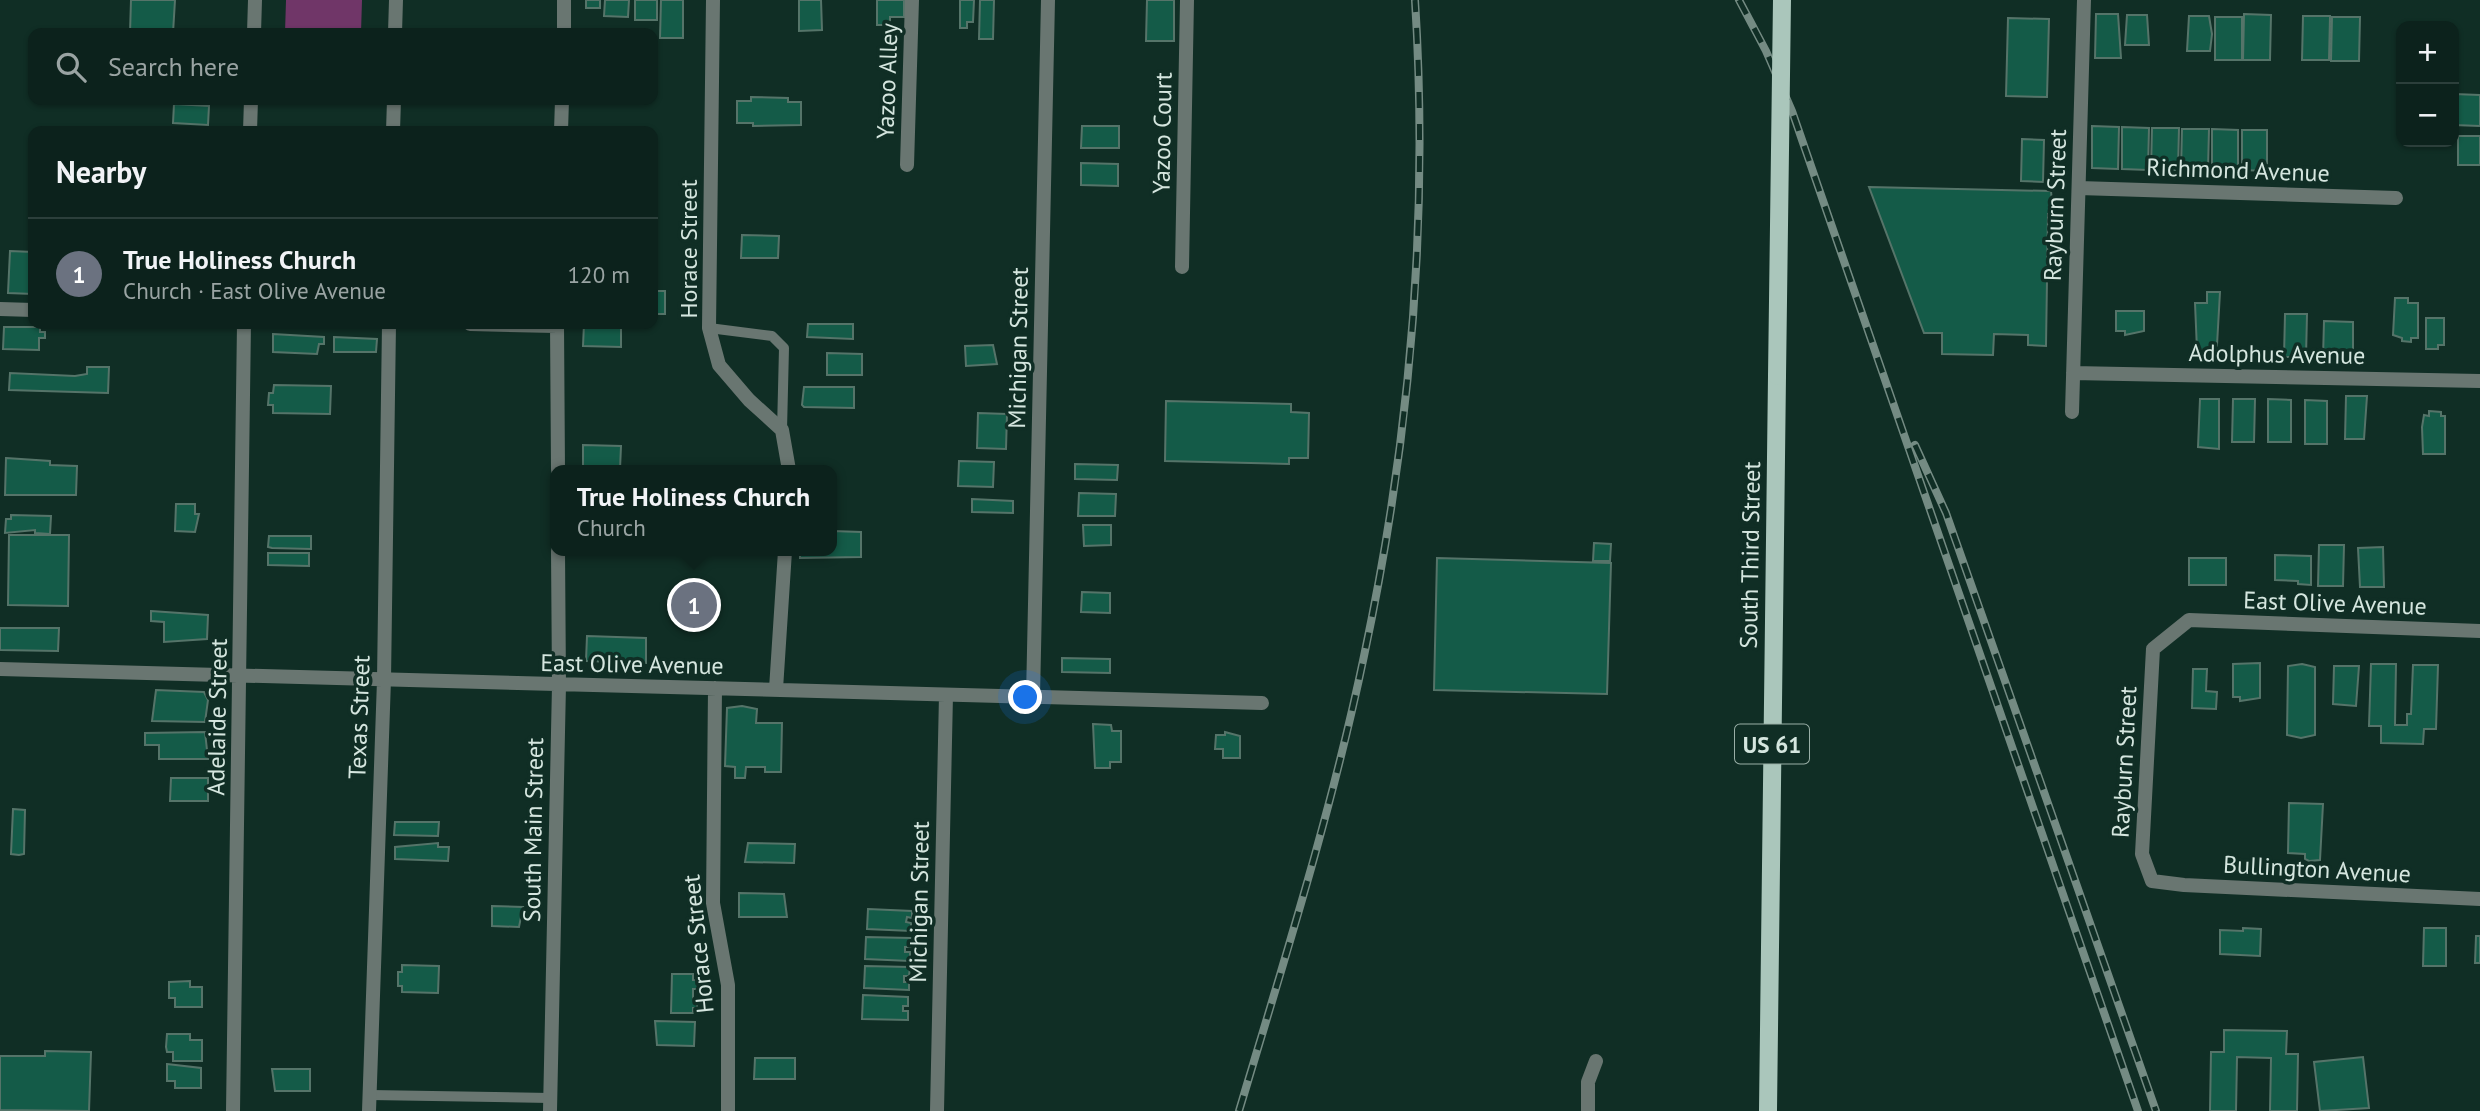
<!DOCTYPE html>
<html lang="en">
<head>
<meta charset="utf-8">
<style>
  body { margin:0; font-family:"PT Sans",sans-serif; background:#152a25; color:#f1f3f6 }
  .controls { position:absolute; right:21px; top:21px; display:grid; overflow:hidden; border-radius:14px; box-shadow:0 2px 5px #0004 }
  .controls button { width:63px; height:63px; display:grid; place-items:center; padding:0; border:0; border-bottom:2px solid #2c3f3b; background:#0c221c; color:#f1f3f6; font:35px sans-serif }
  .you { position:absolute; left:1026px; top:698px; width:24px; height:24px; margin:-18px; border:5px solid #fff; border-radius:50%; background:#1a73e8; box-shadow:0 0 0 10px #1a73e833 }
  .badge { display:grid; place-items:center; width:46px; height:46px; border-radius:50%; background:#1a73e8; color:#fff; font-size:23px; font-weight:700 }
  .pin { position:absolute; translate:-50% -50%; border:4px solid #fff; box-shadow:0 2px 7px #0006 }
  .popup { position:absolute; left:550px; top:465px; width:287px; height:91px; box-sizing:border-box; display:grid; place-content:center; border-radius:14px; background:#0c221c; filter:drop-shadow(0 2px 5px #0005); font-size:23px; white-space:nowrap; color:#9aa4a3 }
  .popup b { font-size:26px; color:#f1f3f6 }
  .popup::after { content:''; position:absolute; left:50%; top:100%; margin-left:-14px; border:14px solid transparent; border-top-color:#0c221c }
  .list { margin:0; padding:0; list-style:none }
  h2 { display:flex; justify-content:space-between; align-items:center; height:91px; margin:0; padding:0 28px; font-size:30px }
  h2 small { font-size:23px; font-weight:400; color:#9aa4a3 }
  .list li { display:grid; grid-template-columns:46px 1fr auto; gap:21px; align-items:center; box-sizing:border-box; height:112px; padding:0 28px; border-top:2px solid #2c3f3b }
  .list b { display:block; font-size:26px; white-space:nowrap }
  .list p { margin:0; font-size:23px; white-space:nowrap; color:#9aa4a3 }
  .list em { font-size:23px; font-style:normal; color:#9aa4a3 }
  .icon { flex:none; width:38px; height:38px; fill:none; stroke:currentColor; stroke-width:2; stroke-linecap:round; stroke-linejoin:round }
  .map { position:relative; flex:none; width:2480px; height:1111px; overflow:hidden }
  .search { position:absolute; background:#0c221c; box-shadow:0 2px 5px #0004; left:28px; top:28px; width:630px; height:77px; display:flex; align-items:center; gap:18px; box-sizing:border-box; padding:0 24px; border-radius:14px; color:#9aa4a3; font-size:26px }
  .panel { position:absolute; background:#0c221c; box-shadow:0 2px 5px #0004; left:28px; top:126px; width:630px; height:203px; border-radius:14px }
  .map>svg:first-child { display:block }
  .green { fill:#703668 }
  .building { fill:#145b48; stroke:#557469; stroke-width:2 }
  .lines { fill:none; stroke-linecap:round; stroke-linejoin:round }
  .lane { stroke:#697671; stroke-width:10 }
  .street { stroke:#697671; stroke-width:14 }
  .primary { stroke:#aac6bb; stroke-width:18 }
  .rail-casing { stroke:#748b83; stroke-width:8 }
  .rail { stroke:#102e25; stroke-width:5; stroke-dasharray:16; stroke-linecap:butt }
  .primary-bridge { stroke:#aac6bb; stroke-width:18 }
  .labels { text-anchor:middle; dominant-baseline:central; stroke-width:7; stroke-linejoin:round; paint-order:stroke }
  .shield { fill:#102e25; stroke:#9aafa7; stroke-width:2 }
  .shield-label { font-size:23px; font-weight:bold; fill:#d5e6df }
  .street-label { font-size:24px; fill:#d5e6df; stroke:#102e25 }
</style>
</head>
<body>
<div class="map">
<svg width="2480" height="1111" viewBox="0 0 2480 1111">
  <rect width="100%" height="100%" fill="#102e25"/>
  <path class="green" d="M 286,0 L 362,0 L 361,33 L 285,33 Z"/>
  <path class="building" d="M 131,0 L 175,0 L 173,33 L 130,33 Z
    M 586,0 L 600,0 L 600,8 L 586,8 Z
    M 605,0 L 629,0 L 628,17 L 604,16 Z
    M 635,0 L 657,0 L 657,20 L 635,20 Z
    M 661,0 L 683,0 L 683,38 L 660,38 Z
    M 799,0 L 821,0 L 822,30 L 799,31 Z
    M 877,0 L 904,0 L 904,17 L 890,17 L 890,25 L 877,25 Z
    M 960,0 L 974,0 L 973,22 L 967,22 L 967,28 L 960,28 Z
    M 980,0 L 994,0 L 993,39 L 979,39 Z
    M 1147,0 L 1174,0 L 1174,41 L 1146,41 Z
    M 2096,14 L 2118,14 L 2121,58 L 2095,58 Z
    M 2244,14 L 2271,15 L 2270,60 L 2243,60 Z
    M 2127,15 L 2147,15 L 2149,45 L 2125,45 Z
    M 2189,16 L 2209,16 L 2212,34 L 2210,51 L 2187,51 Z
    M 2303,16 L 2330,16 L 2329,60 L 2302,60 Z
    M 2215,17 L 2242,17 L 2242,60 L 2215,60 Z
    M 2332,17 L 2360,17 L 2359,61 L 2331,61 Z
    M 2008,18 L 2049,19 L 2047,97 L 2006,96 Z
    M 2454,94 L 2480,95 L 2480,126 L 2454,125 Z
    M 751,97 L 788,98 L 788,102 L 801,102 L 801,125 L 753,126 L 753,123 L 737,123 L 737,101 L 751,101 Z
    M 174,104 L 209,106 L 208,125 L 173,123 Z
    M 1082,126 L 1119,126 L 1119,148 L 1081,148 Z
    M 2092,126 L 2119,127 L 2118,169 L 2092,168 Z
    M 2122,127 L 2149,128 L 2148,170 L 2122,169 Z
    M 2152,128 L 2179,128 L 2178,170 L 2151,170 Z
    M 2182,129 L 2209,129 L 2208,170 L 2181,170 Z
    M 2212,129 L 2238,130 L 2238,171 L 2212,171 Z
    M 2242,130 L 2267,130 L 2267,171 L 2242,170 Z
    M 2458,136 L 2480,136 L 2480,165 L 2458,165 Z
    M 2022,139 L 2044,140 L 2043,182 L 2021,181 Z
    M 1081,163 L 1118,164 L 1118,186 L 1081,185 Z
    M 1869,187 L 2051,191 L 2053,214 L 2048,214 L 2046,346 L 2028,345 L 2028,335 L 1994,334 L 1993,355 L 1942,354 L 1942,333 L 1924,333 Z
    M 742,235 L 779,236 L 778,258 L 741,258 Z
    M 10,251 L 33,252 L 33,294 L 8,293 Z
    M 653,291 L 665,291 L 665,314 L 653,314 Z
    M 2207,292 L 2220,292 L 2217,345 L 2215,350 L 2197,350 L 2195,303 L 2207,303 Z
    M 2395,298 L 2408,298 L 2408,303 L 2418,303 L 2418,338 L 2411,338 L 2411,342 L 2402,341 L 2402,338 L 2393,335 Z
    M 2116,311 L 2144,311 L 2144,331 L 2125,335 L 2125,331 L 2116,331 Z
    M 2285,314 L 2307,314 L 2306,357 L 2284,357 Z
    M 2426,318 L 2444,318 L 2444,345 L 2438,345 L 2438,349 L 2426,349 Z
    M 2324,321 L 2353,322 L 2353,358 L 2323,358 Z
    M 584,324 L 621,324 L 621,347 L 583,346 Z
    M 808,324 L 853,324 L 853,339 L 807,337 Z
    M 4,327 L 40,327 L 40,332 L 45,332 L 45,338 L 39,338 L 39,350 L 3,349 Z
    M 273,334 L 324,337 L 324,344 L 319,344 L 317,354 L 273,352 Z
    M 334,337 L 377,339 L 376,352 L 334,352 Z
    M 993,345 L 997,364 L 966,366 L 965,346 Z
    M 827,353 L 862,354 L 862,375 L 827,375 Z
    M 87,367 L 109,367 L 108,393 L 9,390 L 10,373 L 75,376 L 87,374 Z
    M 274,385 L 331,386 L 330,414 L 273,413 L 273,405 L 268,405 L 269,393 L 273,393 Z
    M 804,387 L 854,387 L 854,408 L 804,407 L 802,405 Z
    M 2346,396 L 2367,396 L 2364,439 L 2345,439 Z
    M 2200,399 L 2219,399 L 2219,449 L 2198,447 Z
    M 2233,399 L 2255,399 L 2254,442 L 2232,442 Z
    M 2268,399 L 2291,400 L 2291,442 L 2268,442 Z
    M 2305,400 L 2327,401 L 2327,444 L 2305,444 Z
    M 1166,401 L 1291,404 L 1291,412 L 1309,413 L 1308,458 L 1289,458 L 1289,464 L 1165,461 Z
    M 2429,411 L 2441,412 L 2441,416 L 2445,416 L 2445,454 L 2423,454 L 2422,427 L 2424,415 L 2429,416 Z
    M 978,413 L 1007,414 L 1006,449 L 977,448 Z
    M 583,445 L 621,446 L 620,469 L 583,468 Z
    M 6,458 L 50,461 L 50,465 L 77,466 L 76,495 L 5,495 Z
    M 959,461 L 994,462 L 993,487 L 958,486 Z
    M 1075,464 L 1118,465 L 1117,480 L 1075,479 Z
    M 1079,493 L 1116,494 L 1115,516 L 1078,516 Z
    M 972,499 L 1013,501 L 1013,513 L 972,512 Z
    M 176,504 L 195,504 L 195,514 L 199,514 L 195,532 L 175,531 Z
    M 11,515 L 51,516 L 50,534 L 35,533 L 35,530 L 5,533 L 6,519 L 11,519 Z
    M 1083,525 L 1111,525 L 1111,545 L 1084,546 Z
    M 832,531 L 861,532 L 861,557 L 800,558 L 800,551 L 832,551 Z
    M 9,535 L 69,535 L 68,606 L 8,605 Z
    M 269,536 L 311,536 L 311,549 L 272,548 L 268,547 Z
    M 1594,543 L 1611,544 L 1610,561 L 1593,561 Z
    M 2319,545 L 2344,545 L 2343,586 L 2318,586 Z
    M 2383,547 L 2384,587 L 2360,587 L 2358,548 Z
    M 268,553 L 309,553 L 309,566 L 268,565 Z
    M 2275,555 L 2311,556 L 2311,585 L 2298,584 L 2298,581 L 2275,580 Z
    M 1437,558 L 1611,563 L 1607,694 L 1434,690 Z
    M 2189,558 L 2226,558 L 2226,585 L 2189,585 Z
    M 1082,592 L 1110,593 L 1110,613 L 1081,612 Z
    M 151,611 L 208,615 L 207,639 L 164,642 L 164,622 L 151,621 Z
    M 0,628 L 59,628 L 58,651 L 0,650 Z
    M 587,636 L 646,638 L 646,663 L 586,661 Z
    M 1062,658 L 1110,659 L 1110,673 L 1062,672 Z
    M 2260,663 L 2260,698 L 2240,701 L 2240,697 L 2233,697 L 2233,664 Z
    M 2302,664 L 2315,667 L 2315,735 L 2301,738 L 2287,735 L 2288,666 Z
    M 2371,664 L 2396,664 L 2395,725 L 2407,725 L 2407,714 L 2411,714 L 2413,665 L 2438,665 L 2436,729 L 2424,729 L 2423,744 L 2381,743 L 2381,726 L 2369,726 Z
    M 2334,666 L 2359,666 L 2356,706 L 2333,704 Z
    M 2193,669 L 2207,669 L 2206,691 L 2217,692 L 2216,709 L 2192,708 Z
    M 156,690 L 204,692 L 208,700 L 205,722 L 152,721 Z
    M 742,706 L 757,709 L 756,723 L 782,723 L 781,772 L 765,772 L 765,767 L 746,767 L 745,778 L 735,778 L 735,767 L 725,766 L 727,708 Z
    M 1093,724 L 1111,725 L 1112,731 L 1121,731 L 1121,762 L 1110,762 L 1110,768 L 1095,768 Z
    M 205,732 L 208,759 L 159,759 L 159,745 L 145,745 L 145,733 Z
    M 1225,732 L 1240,736 L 1240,758 L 1223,758 L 1223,749 L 1215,749 L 1216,735 L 1225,735 Z
    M 171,778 L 208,778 L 208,801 L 170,801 Z
    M 2289,803 L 2323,804 L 2320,860 L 2309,861 L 2305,859 L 2305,854 L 2288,853 Z
    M 13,809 L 25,810 L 24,854 L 19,855 L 11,854 Z
    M 395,822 L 439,822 L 438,836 L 394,835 Z
    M 438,843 L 438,847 L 449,847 L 448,861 L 395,859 L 395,847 Z
    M 748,843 L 795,844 L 794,863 L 745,862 Z
    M 739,893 L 784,894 L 787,917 L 739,917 Z
    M 492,906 L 523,907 L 519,927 L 492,926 Z
    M 868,909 L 912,911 L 912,918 L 907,917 L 906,922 L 911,923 L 911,931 L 867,929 Z
    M 2243,928 L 2261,929 L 2260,956 L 2220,954 L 2220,930 L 2243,931 Z
    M 2424,928 L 2446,928 L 2446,966 L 2423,966 Z
    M 2476,936 L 2480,936 L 2480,963 L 2475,963 Z
    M 866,937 L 911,938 L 911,947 L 905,947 L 905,952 L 910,952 L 910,961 L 865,959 Z
    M 402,965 L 439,966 L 438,993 L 402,992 L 402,986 L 398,986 L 398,972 L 402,972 Z
    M 865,966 L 910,967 L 909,976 L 904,976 L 904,982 L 909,982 L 909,990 L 864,988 Z
    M 672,974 L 693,974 L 693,980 L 698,980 L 698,989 L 693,989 L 693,999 L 697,999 L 697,1008 L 693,1008 L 693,1013 L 671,1013 Z
    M 190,981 L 190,987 L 202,987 L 202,1007 L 175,1007 L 175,998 L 169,998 L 169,982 Z
    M 863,995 L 908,997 L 908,1006 L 903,1006 L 903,1011 L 908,1011 L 908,1020 L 862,1019 Z
    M 655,1021 L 695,1022 L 694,1046 L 657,1045 Z
    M 2224,1030 L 2287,1031 L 2286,1054 L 2298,1054 L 2297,1111 L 2270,1111 L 2271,1058 L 2237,1057 L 2236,1111 L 2210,1111 L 2211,1052 L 2224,1052 Z
    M 167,1034 L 190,1034 L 190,1040 L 202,1040 L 202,1061 L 173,1061 L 173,1052 L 167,1052 L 166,1047 Z
    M 45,1051 L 91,1052 L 89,1111 L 0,1110 L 0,1056 L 45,1056 Z
    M 2363,1057 L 2369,1108 L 2320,1111 L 2314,1062 Z
    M 755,1058 L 795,1058 L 795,1079 L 754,1079 Z
    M 167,1064 L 201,1068 L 201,1088 L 175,1088 L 175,1081 L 167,1081 Z
    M 272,1069 L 310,1069 L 310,1091 L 275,1091 Z"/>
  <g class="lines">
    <path class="lane" d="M 709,328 L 772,336 L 784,348 L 782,430
      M 370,1095 L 550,1098"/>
    <path class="street" d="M 713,0 L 709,328 L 719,365 L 749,400 L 782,430 L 789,470
      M 254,33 L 255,0
      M 395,33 L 396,0
      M 564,33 L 564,0
      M 250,131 L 251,100
      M 393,131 L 394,100
      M 561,131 L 562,100
      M 907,165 L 912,0
      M 2079,188 L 2396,198
      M 1182,267 L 1187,0
      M 0,309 L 33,310
      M 470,324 L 557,326
      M 557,324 L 558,470
      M 2073,373 L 2480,381
      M 2072,412 L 2084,0
      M 2480,631 L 2189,620 L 2153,649 L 2142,854 L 2152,881 L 2184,885 L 2480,899
      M 0,669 L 1262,703
      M 715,688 L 713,903 L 728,985 L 728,1111
      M 776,689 L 785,551
      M 1033,697 L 1048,0
      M 233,1111 L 244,324
      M 369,1111 L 384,680 L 389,324
      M 550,1111 L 559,685 L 558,551
      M 937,1111 L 946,695
      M 1588,1111 L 1588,1082 L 1596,1061"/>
    <path class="primary" d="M 1768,1111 L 1777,376"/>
    <g class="rail-casing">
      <path id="rail" d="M 1739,0 L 1766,51 L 1792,111 L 2138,1111
        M 1915,445 L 1946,513 L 2156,1111
        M 1239,1111 C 1284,961 1332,810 1364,656 C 1410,440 1429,220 1415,0"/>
    </g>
    <use href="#rail" class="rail"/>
    <path class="primary-bridge" d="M 1777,376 L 1782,0"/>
  </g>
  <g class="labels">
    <rect class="shield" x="1735" y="724.5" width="74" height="39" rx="5"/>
    <g class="shield-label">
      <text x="1772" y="744">US 61</text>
    </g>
    <g class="street-label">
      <text transform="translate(887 81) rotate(-88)">Yazoo Alley</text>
      <text transform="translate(1162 133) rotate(-89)">Yazoo Court</text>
      <text transform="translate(2238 170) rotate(2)">Richmond Avenue</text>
      <text transform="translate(2055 205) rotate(-88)">Rayburn Street</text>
      <text transform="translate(688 249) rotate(-90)">Horace Street</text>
      <text transform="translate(1018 348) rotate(-89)">Michigan Street</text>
      <text transform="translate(2277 354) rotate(1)">Adolphus Avenue</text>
      <text transform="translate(1750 555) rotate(-89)">South Third Street</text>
      <text transform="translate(2335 603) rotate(2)">East Olive Avenue</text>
      <text transform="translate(632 664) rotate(1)">East Olive Avenue</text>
      <text transform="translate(217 717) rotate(-89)">Adelaide Street</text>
      <text transform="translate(359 717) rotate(-88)">Texas Street</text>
      <text transform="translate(2124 762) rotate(-87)">Rayburn Street</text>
      <text transform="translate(533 830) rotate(-89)">South Main Street</text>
      <text transform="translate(2317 869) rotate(3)">Bullington Avenue</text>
      <text transform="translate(919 902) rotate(-89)">Michigan Street</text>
      <text transform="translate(698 944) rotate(-96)">Horace Street</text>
    </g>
  </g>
</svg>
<div class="controls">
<button>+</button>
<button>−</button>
</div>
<div class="you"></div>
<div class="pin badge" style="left:694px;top:605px;background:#6b7280">1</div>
<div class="popup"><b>True Holiness Church</b>Church</div>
<div class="search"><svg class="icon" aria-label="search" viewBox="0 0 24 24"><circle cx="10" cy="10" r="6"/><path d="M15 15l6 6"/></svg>Search here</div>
<section class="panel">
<h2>Nearby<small></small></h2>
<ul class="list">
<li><span class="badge" style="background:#6b7280">1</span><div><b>True Holiness Church</b><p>Church · East Olive Avenue</p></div><em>120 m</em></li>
</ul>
</section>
</div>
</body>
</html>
